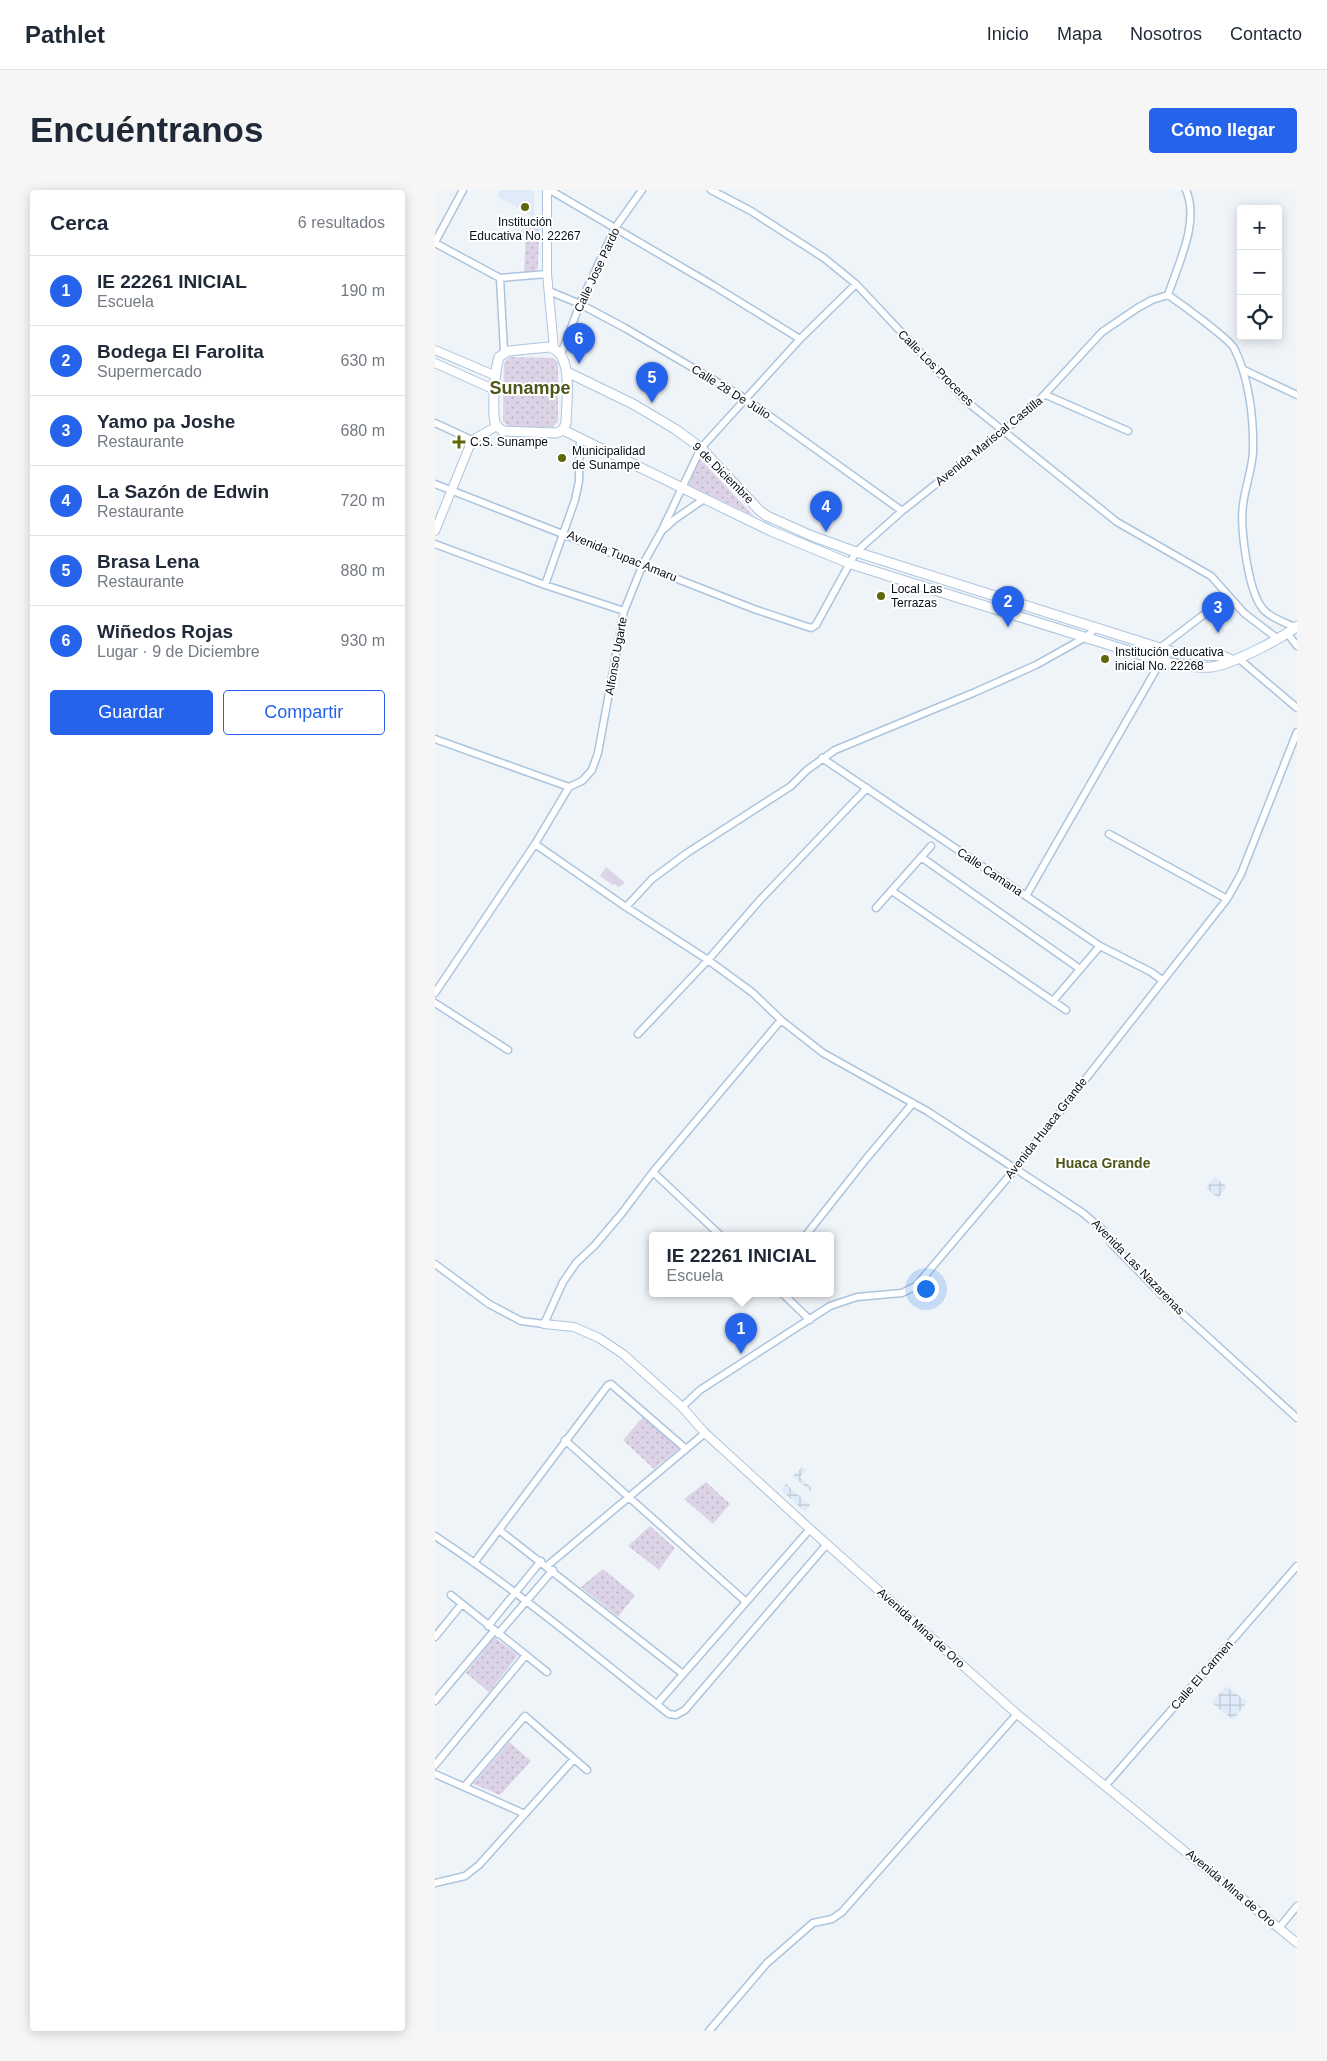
<!DOCTYPE html>
<html lang="es">
<head>
<meta charset="utf-8">
<style>
  body { margin:0; font-family:Arial,sans-serif; background:#f6f6f7; color:#1f2937 }
  .controls { position:absolute; right:15px; top:15px; display:grid; overflow:hidden; border-radius:5px; box-shadow:0 2px 12px #0003 }
  .controls button { width:45px; height:45px; display:grid; place-items:center; padding:0; border:0; border-bottom:1px solid #e0e1e3; background:#fff; color:#1f2937; font:25px sans-serif }
  .you { position:absolute; left:490px; top:1098px; width:18px; height:18px; margin:-12px; border:4px solid #fff; border-radius:50%; background:#1a73e8; box-shadow:0 0 0 8px #1a73e833 }
  .badge { display:grid; place-items:center; width:32px; height:32px; border-radius:50%; background:#2563eb; color:#fff; font-size:16px; font-weight:700 }
  .pin { position:absolute; translate:-50% -41px; filter:drop-shadow(0 1px 2px #0008) }
  .pin::after { content:''; position:absolute; top:26px; width:18px; height:15px; background:inherit; clip-path:polygon(0 0,100% 0,50% 100%) }
  .popup { position:absolute; left:214px; top:1042px; width:185px; height:65px; box-sizing:border-box; display:grid; place-content:center; border-radius:5px; background:#fff; filter:drop-shadow(0 1px 4px #0005); font-size:16px; white-space:nowrap; color:#747a83 }
  .popup b { font-size:19px; color:#1f2937 }
  .popup::after { content:''; position:absolute; left:50%; top:100%; margin-left:-10px; border:10px solid transparent; border-top-color:#fff }
  .list { margin:0; padding:0; list-style:none }
  h2 { display:flex; justify-content:space-between; align-items:center; height:65px; margin:0; padding:0 20px; font-size:21px }
  h2 small { font-size:16px; font-weight:400; color:#747a83 }
  .list li { display:grid; grid-template-columns:32px 1fr auto; gap:15px; align-items:center; box-sizing:border-box; height:70px; padding:0 20px; border-top:1px solid #e0e1e3 }
  .list b { display:block; font-size:19px; white-space:nowrap }
  .list p { margin:0; font-size:16px; white-space:nowrap; color:#747a83 }
  .list em { font-size:16px; font-style:normal; color:#747a83 }
  .actions { display:flex; gap:10px; padding:15px 20px }
  .actions a { flex:1; padding:11px 0; border:1px solid #2563eb; border-radius:5px; text-align:center; font-size:18px; color:#2563eb }
  .actions .main { background:#2563eb; color:#fff }
  .icon { flex:none; width:28px; height:28px; fill:none; stroke:currentColor; stroke-width:2; stroke-linecap:round; stroke-linejoin:round }
  .map { position:relative; flex:none; width:862px; height:1841px; overflow:hidden; border-radius:5px }
  header { display:flex; align-items:center; gap:30px; box-sizing:border-box; height:70px; padding:0 25px; background:#fff; border-bottom:1px solid #e0e1e3 }
  header strong { font-size:24px }
  nav { display:flex; gap:28px; margin-inline-start:auto; font-size:18px }
  .intro { display:flex; align-items:center; justify-content:space-between; box-sizing:border-box; height:120px; padding:0 30px }
  h1 { margin:0; font-size:35px }
  .button { padding:12px 22px; border-radius:5px; background:#2563eb; color:#fff; font-size:18px; font-weight:700 }
  main { display:flex; gap:30px; padding:0 30px }
  aside { flex:1; background:#fff; border-radius:5px; box-shadow:0 2px 12px #0003 }
  .map>svg:first-child { display:block }
  .built { fill:#dfebf8 }
  .industrial { fill:url(#industrial-grid) }
  .park { fill:url(#park-dots) }
  .pitch { fill:#dcd3e7 }
  .lines { fill:none; stroke-linecap:round; stroke-linejoin:round }
  .minor-casing { stroke:#acc4de; stroke-width:9 }
  .tertiary-casing { stroke:#acc4de; stroke-width:10 }
  .secondary-casing { stroke:#acc4de; stroke-width:11 }
  .minor { stroke:#fff; stroke-width:6 }
  .tertiary { stroke:#fff; stroke-width:8 }
  .secondary { stroke:#fff; stroke-width:9 }
  .poi-dot { fill:#5f6708; stroke:#fff; stroke-width:2 }
  .labels { text-anchor:middle; dominant-baseline:central; stroke-width:4; stroke-linejoin:round; paint-order:stroke }
  .poi-label { font-size:12px; fill:#060e17; stroke:#fff; text-anchor:start }
  .street-label { font-size:12px; fill:#060e17; stroke:#fff }
  .neighbourhood-label { font-size:14px; font-weight:bold; fill:#4f551b; stroke:#fff }
  .district-label { font-size:18px; font-weight:bold; fill:#4f551b; stroke:#fff }
</style>
</head>
<body>
<header>
<strong>Pathlet</strong>
<nav><a>Inicio</a><a>Mapa</a><a>Nosotros</a><a>Contacto</a></nav>
</header>
<div class="intro"><h1>Encuéntranos</h1><a class="button">Cómo llegar</a></div>
<main>
<aside>
<h2>Cerca<small>6 resultados</small></h2>
<ul class="list">
<li><span class="badge">1</span><div><b>IE 22261 INICIAL</b><p>Escuela</p></div><em>190 m</em></li>
<li><span class="badge">2</span><div><b>Bodega El Farolita</b><p>Supermercado</p></div><em>630 m</em></li>
<li><span class="badge">3</span><div><b>Yamo pa Joshe</b><p>Restaurante</p></div><em>680 m</em></li>
<li><span class="badge">4</span><div><b>La Sazón de Edwin</b><p>Restaurante</p></div><em>720 m</em></li>
<li><span class="badge">5</span><div><b>Brasa Lena</b><p>Restaurante</p></div><em>880 m</em></li>
<li><span class="badge">6</span><div><b>Wiñedos Rojas</b><p>Lugar · 9 de Diciembre</p></div><em>930 m</em></li>
</ul>
<div class="actions"><a class="main">Guardar</a><a>Compartir</a></div>
</aside>
<div class="map">
<svg width="862" height="1841" viewBox="0 0 862 1841">
  <defs>
    <pattern id="industrial-grid" width="8" height="8" patternUnits="userSpaceOnUse" patternTransform="scale(1.25)"><rect width="8" height="8" fill="#dfebf8"/><path d="M0 4h8M4 0v8" fill="none" stroke="#bec8d4"/></pattern>
    <pattern id="park-dots" width="8" height="8" patternUnits="userSpaceOnUse" patternTransform="scale(1.25)"><rect width="8" height="8" fill="#dcd3e7"/><path d="M2 2h.1M6 6h.1" fill="none" stroke="#bbb4c5" stroke-width="1.8" stroke-linecap="round"/></pattern>
  </defs>
  <rect width="100%" height="100%" fill="#eff4f9"/>
  <path class="built" d="M 64,0 L 99,0 L 99,27 L 63,7 Z"/>
  <path class="industrial" d="M 780,987 L 792,997 L 783,1008 L 771,998 Z
    M 367,1277 L 371,1280 L 365,1287 L 377,1298 L 375,1301 L 358,1286 Z
    M 351,1294 L 375,1315 L 370,1322 L 346,1300 Z
    M 791,1496 L 812,1512 L 798,1530 L 777,1513 Z"/>
  <path class="park" d="M 91,38 L 104,39 L 103,79 L 89,85 Z
    M 74,167 L 118,168 L 123,173 L 123,231 L 118,237 L 74,237 L 68,231 L 69,173 Z
    M 265,269 L 319,326 L 254,295 Z
    M 208,1227 L 245,1258 L 219,1279 L 188,1250 Z
    M 271,1292 L 295,1314 L 278,1334 L 249,1309 Z
    M 215,1336 L 240,1358 L 224,1380 L 193,1356 Z
    M 168,1379 L 200,1405 L 183,1427 L 146,1397 Z
    M 59,1447 L 83,1465 L 54,1502 L 31,1483 Z
    M 74,1552 L 96,1571 L 65,1605 L 38,1594 Z"/>
  <path class="pitch" d="M 171,677 L 189,692 L 188,695 L 183,697 L 180,694 L 178,695 L 165,686 Z"/>
  <g class="lines">
    <g class="minor-casing">
      <path id="minor" d="M 115,0 L 279,96 L 365,149
        M 276,0 L 316,21 L 389,68 L 421,94 L 531,211 L 682,332 L 776,386 L 809,423 L 843,449
        M 0,52 L 28,0
        M 0,53 L 65,88 L 112,84
        M 65,88 L 69,162
        M 114,101 L 145,114 L 190,138 L 311,209 L 467,321
        M 733,105 C 743,74 765,32 751,0
        M 126,164 L 145,114 L 180,38 L 207,0
        M 809,180 L 862,205
        M 611,205 L 693,241
        M 0,233 L 37,250
        M 0,294 L 319,419 L 376,438 L 381,435 L 421,362 L 467,321 L 597,218 L 667,142 L 704,117 L 717,110 L 733,105 C 745,113 794,149 799,158 C 814,187 819,229 818,262 C 817,280 810,297 808,315 C 805,337 813,406 830,421 C 838,429 851,433 860,437
        M 229,339 L 240,329 L 269,309
        M 0,354 L 110,395 L 189,421
        M 110,395 L 140,310 L 144,291 L 145,249
        M 852,443 L 862,456
        M 725,458 L 793,406
        M 803,468 L 862,518
        M 0,549 L 134,597
        M 387,568 L 665,756 L 716,782 L 727,790
        M 674,644 L 792,709
        M 100,654 L 191,717 L 273,770 L 318,803 L 346,830 L 388,863 L 492,921 L 648,1023 L 668,1040 L 676,1053 L 729,1107 L 862,1228
        M 486,667 L 645,779
        M 457,701 L 631,820
        M 591,706 L 726,471
        M 191,717 L 217,689 L 252,663 L 356,596 L 372,580 L 400,560 L 538,503 L 601,475 L 651,447 L 661,438
        M 441,718 L 496,656
        M 0,803 L 100,654 L 134,597 L 147,591 L 157,580 L 163,563 L 189,421 L 208,374 L 226,342 L 266,258 L 365,149 L 421,94
        M 618,811 L 665,756
        M 0,813 L 73,860
        M 203,844 L 273,770 L 325,710 L 432,598
        M 218,982 L 285,1045
        M 371,1045 L 431,969 L 478,913
        M 0,1074 L 54,1114 L 86,1131 L 109,1134 L 128,1092 L 141,1073 L 160,1055 L 187,1023 L 218,982 L 346,830
        M 347,1103 L 375,1130
        M 247,1217 L 265,1200 L 395,1116 L 422,1107 L 467,1103 L 481,1096 L 580,979 L 792,709 L 806,684 L 862,542
        M 130,1250 L 310,1411
        M 64,1340 L 248,1484
        M 0,1346 C 82,1400 157,1463 234,1524 L 241,1525 L 250,1520 L 392,1354
        M 39,1373 L 173,1195 L 176,1194 L 251,1259
        M 112,1376 L 270,1243
        M 16,1405 L 112,1482
        M 53,1436 L 106,1371
        M 63,1444 L 118,1380
        M 0,1447 L 26,1415
        M 0,1511 L 59,1441
        M 222,1514 L 375,1339
        M 0,1575 L 91,1465
        M 0,1584 L 90,1624
        M 671,1595 L 862,1376
        M 29,1597 L 90,1526 L 152,1580
        M 0,1693 L 30,1686 L 44,1675 L 139,1569
        M 844,1738 L 862,1716
        M 274,1841 L 332,1773 L 378,1733 L 397,1729 L 407,1722 L 582,1524"/>
    </g>
    <g class="tertiary-casing">
      <path id="tertiary" d="M 112,0 L 112,84 L 119,158
        M 0,160 L 61,186
        M 0,173 L 60,200
        M 0,341 L 37,250 L 62,236
        M 109,1134 L 139,1137 L 164,1148 L 188,1164 L 247,1217 L 270,1243 L 375,1339 L 582,1524 L 862,1753"/>
    </g>
    <g class="secondary-casing">
      <path id="secondary" d="M 114,157 C 140,163 131,213 131,233 L 128,240 L 121,243 L 68,241 C 64,238 61,236 60,232 C 57,220 60,179 64,167 L 73,161 Z
        M 132,182 L 198,214 L 240,239 L 266,258 L 325,321 L 332,326 L 377,346 L 421,362 L 725,458 L 745,464 L 788,466 L 797,470
        M 128,240 L 336,341 L 416,374 L 726,471 C 742,475 759,478 776,477 C 796,475 846,449 862,436"/>
    </g>
    <use href="#minor" class="minor"/>
    <use href="#tertiary" class="tertiary"/>
    <use href="#secondary" class="secondary"/>
  </g>
  <g class="poi-dot">
    <circle cx="90" cy="17" r="5"/>
    <path d="M21.5 244.5h5v5h5v5h-5v5h-5v-5h-5v-5h5z"/>
    <circle cx="127" cy="268" r="5"/>
    <circle cx="446" cy="406" r="5"/>
    <circle cx="670" cy="469" r="5"/>
  </g>
  <g class="labels">
    <g class="poi-label">
      <text x="90" y="32" text-anchor="middle">Institución<tspan x="90" dy="14">Educativa No. 22267</tspan></text>
      <text x="35" y="252">C.S. Sunampe</text>
      <text x="137" y="261">Municipalidad<tspan x="137" dy="14">de Sunampe</tspan></text>
      <text x="456" y="399">Local Las<tspan x="456" dy="14">Terrazas</tspan></text>
      <text x="680" y="462">Institución educativa<tspan x="680" dy="14">inicial No. 22268</tspan></text>
    </g>
    <g class="street-label">
      <text transform="translate(162 80) rotate(-65)">Calle Jose Pardo</text>
      <text transform="translate(501 178) rotate(45)">Calle Los Proceres</text>
      <text transform="translate(296 202) rotate(32)">Calle 28 De Julio</text>
      <text transform="translate(554 251) rotate(-39)">Avenida Mariscal Castilla</text>
      <text transform="translate(288 283) rotate(45)">9 de Diciembre</text>
      <text transform="translate(187 366) rotate(22)">Avenida Tupac Amaru</text>
      <text transform="translate(181 466) rotate(-80)">Alfonso Ugarte</text>
      <text transform="translate(555 682) rotate(34)">Calle Camana</text>
      <text transform="translate(611 938) rotate(-52)">Avenida Huaca Grande</text>
      <text transform="translate(703 1077) rotate(46)">Avenida Las Nazarenas</text>
      <text transform="translate(486 1438) rotate(42)">Avenida Mina de Oro</text>
      <text transform="translate(767 1485) rotate(-49)">Calle El Carmen</text>
      <text transform="translate(796 1698) rotate(40)">Avenida Mina de Oro</text>
    </g>
    <g class="neighbourhood-label">
      <text x="668" y="973">Huaca Grande</text>
    </g>
    <g class="district-label">
      <text x="95" y="198">Sunampe</text>
    </g>
  </g>
</svg>
<div class="controls">
<button>+</button>
<button>−</button>
<button><svg class="icon" aria-label="locate" viewBox="0 0 24 24"><circle cx="12" cy="12" r="6"/><path d="M12 2v4M12 18v4M2 12h4M18 12h4"/></svg></button>
</div>
<div class="you"></div>
<div class="pin badge" style="left:306px;top:1164px">1</div>
<div class="popup"><b>IE 22261 INICIAL</b>Escuela</div>
<div class="pin badge" style="left:573px;top:437px">2</div>
<div class="pin badge" style="left:783px;top:443px">3</div>
<div class="pin badge" style="left:391px;top:342px">4</div>
<div class="pin badge" style="left:217px;top:213px">5</div>
<div class="pin badge" style="left:144px;top:174px">6</div>
</div>
</main>
</body>
</html>
